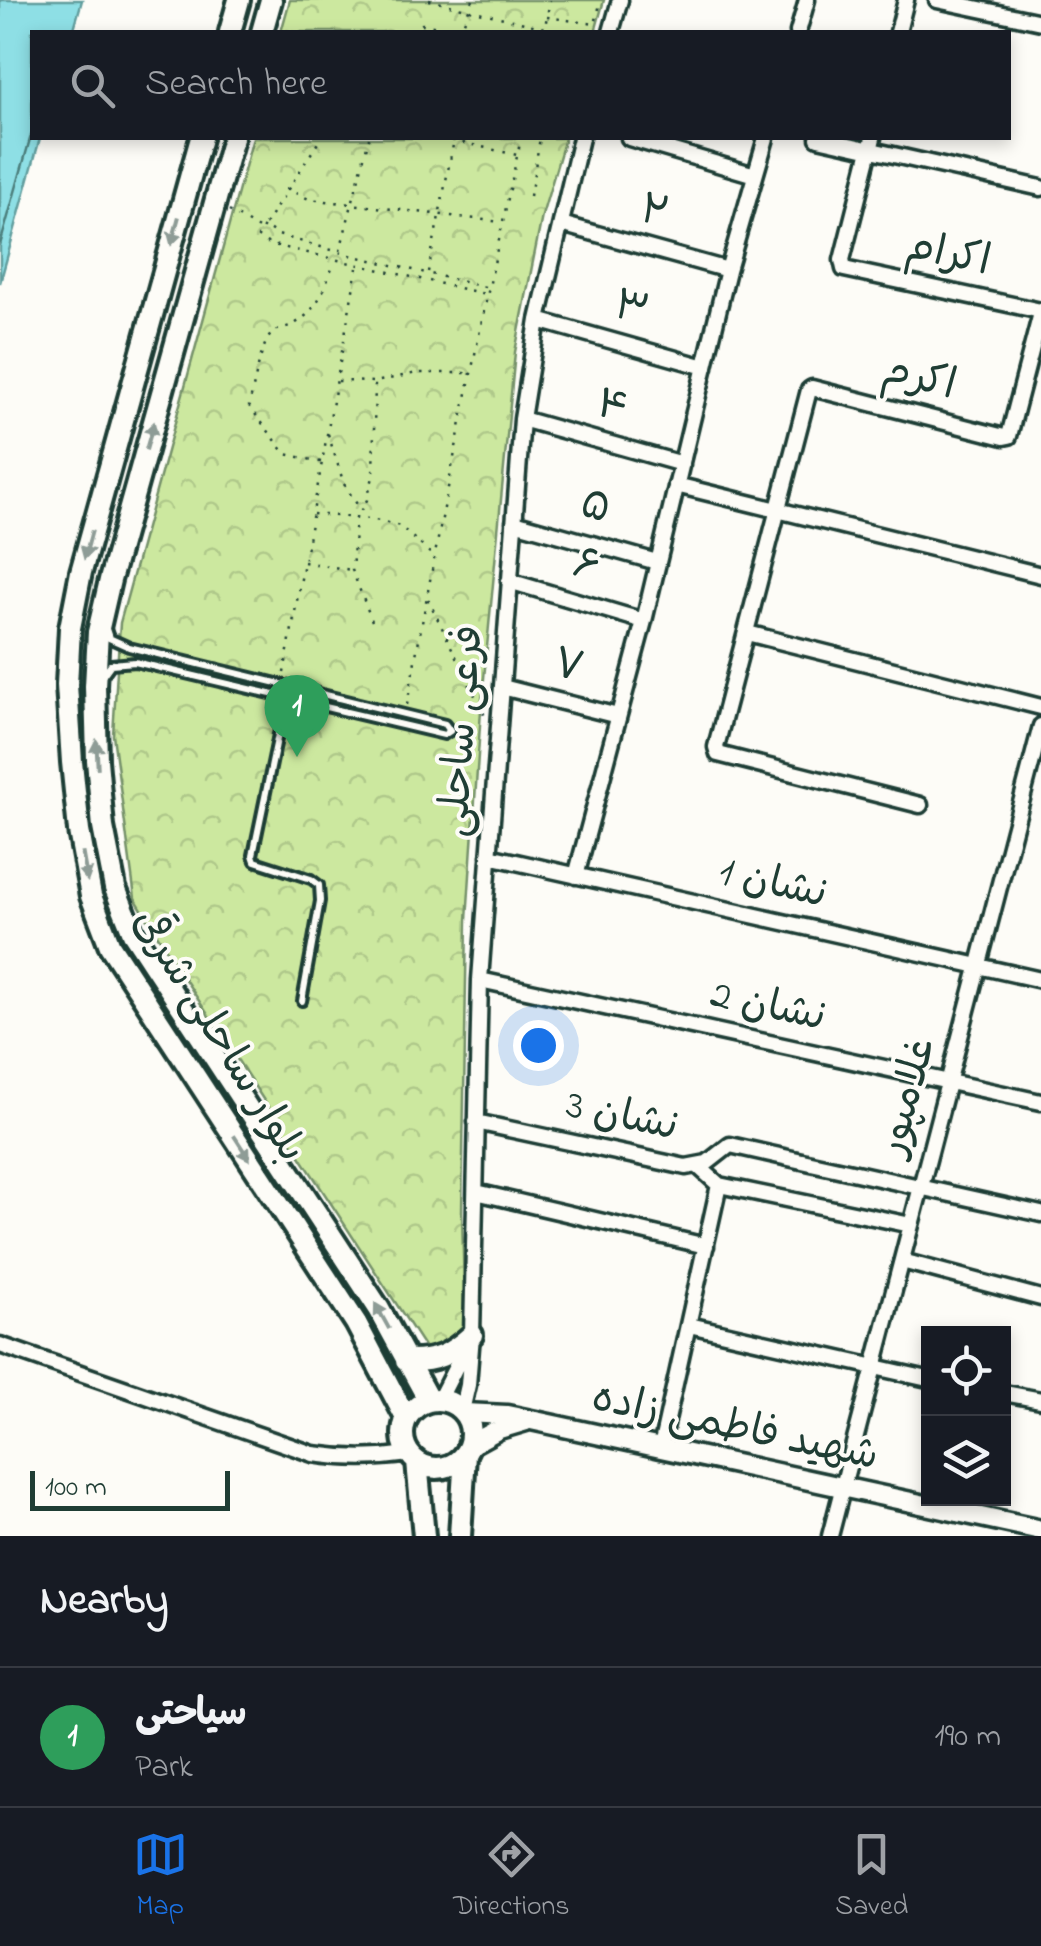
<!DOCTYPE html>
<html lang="en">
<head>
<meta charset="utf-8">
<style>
  body { margin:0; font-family:"Indie Flower","Playpen Sans Arabic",sans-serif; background:#20242c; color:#f1f3f6 }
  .controls { position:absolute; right:30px; bottom:30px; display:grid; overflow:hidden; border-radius:0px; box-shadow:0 5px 15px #0003 }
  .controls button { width:90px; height:90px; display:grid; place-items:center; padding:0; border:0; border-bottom:2px solid #363941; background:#171b24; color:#f1f3f6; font:50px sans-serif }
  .scale { position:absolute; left:30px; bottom:25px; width:200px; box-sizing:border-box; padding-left:10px; border:5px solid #1f3d34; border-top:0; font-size:28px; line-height:35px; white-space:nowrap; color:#1f3d34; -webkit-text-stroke:8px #fdfcf7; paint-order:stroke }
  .you { position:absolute; left:538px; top:1045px; width:35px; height:35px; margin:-25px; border:8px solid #fff; border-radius:50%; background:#1a73e8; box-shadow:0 0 0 15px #1a73e833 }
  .badge { display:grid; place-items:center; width:65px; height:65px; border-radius:50%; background:#1a73e8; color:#fff; font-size:32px; font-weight:700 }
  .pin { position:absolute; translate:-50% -82px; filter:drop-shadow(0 2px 5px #0008) }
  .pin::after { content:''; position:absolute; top:52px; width:35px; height:30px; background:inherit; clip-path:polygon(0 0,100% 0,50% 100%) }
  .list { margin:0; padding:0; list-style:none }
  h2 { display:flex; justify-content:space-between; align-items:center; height:130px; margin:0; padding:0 40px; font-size:42px }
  h2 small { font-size:32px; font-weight:400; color:#9ea1a6 }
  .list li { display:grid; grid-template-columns:65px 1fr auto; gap:30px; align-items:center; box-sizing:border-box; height:140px; padding:0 40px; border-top:2px solid #363941 }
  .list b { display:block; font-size:38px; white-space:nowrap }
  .list p { margin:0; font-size:32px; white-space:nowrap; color:#9ea1a6 }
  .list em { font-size:32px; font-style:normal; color:#9ea1a6 }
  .icon { flex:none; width:55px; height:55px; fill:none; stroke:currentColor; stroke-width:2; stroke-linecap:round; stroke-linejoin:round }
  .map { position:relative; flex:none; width:1041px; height:1536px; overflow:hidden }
  .search { position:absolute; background:#171b24; box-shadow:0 5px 15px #0003; left:30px; right:30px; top:30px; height:110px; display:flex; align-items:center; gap:25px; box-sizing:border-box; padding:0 35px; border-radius:0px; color:#9ea1a6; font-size:38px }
  .sheet { height:270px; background:#171b24 }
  nav { display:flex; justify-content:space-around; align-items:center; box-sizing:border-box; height:140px; border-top:2px solid #363941; background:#171b24; font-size:28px; color:#9ea1a6 }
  nav a { display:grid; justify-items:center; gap:5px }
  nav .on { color:#1a73e8 }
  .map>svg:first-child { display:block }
  .park { fill:url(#park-crowns); stroke:#76926a; stroke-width:2.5 }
  .water { fill:#8edfe5; stroke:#629e9e; stroke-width:2.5 }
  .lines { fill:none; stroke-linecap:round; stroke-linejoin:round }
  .shore { stroke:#4b7e7b; stroke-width:2.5 }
  .service-casing { stroke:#1f3d34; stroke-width:14 }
  .minor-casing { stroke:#1f3d34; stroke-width:21 }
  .tertiary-casing { stroke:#1f3d34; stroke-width:25 }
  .secondary-casing { stroke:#1f3d34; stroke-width:28 }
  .path { stroke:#1f3d34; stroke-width:2.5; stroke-dasharray:2.5 8; stroke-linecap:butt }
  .service { stroke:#fdfcf7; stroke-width:6 }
  .minor { stroke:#fdfcf7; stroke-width:14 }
  .tertiary { stroke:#fdfcf7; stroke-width:18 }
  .secondary { stroke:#fdfcf7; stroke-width:20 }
  .oneway { fill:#8e9c96 }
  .labels { text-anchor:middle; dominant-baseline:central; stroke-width:8; stroke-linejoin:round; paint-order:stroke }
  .street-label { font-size:42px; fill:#1f3d34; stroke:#fdfcf7 }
</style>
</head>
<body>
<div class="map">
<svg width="1041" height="1536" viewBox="0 0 1041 1536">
  <defs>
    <pattern id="park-crowns" width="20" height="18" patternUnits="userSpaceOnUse" patternTransform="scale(2.5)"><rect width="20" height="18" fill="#cce89f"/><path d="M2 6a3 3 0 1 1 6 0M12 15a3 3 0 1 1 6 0" fill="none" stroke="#afc88a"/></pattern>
  </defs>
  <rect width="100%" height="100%" fill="#fdfcf7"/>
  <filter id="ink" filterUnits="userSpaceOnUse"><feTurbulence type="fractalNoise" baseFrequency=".01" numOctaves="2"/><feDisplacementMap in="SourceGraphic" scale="20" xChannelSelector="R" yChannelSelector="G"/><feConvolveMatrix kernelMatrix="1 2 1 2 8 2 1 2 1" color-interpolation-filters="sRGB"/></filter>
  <g filter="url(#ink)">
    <path class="park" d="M 290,0 L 604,0 L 595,32 L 281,32 Z
      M 253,138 L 565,138 L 542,216 L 515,352 L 481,710 L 467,920 L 462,1212 L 465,1338 L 427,1351 L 177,967 L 135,898 L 113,735 L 120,623 Z"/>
    <path class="water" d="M 0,0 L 82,0 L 73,32 L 32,32 L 32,138 L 40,138 L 0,283 Z"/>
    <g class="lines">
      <path class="shore" d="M 0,245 L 32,132"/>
      <g class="service-casing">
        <path id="service" d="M 103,675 L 111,664 L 135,662 L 444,735 L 450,731 L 445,724 L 129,647 L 109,638 L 106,629
          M 288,686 L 253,855 L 255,861 L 311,879 L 319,885 L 320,901 L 302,1001"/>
      </g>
      <g class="minor-casing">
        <path id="minor" d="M 937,0 L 1041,22
          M 611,32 L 620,0
          M 798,32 L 807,0
          M 898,32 L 906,0
          M 629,138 L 755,175
          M 818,138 L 1041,188
          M 873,138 L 842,260 L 844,269 L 1041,311
          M 561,224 L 728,270
          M 538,320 L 705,367
          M 522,419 L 682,464
          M 676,485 L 1041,575
          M 514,522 L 657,562
          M 509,581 L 644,621
          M 747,633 L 1041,707
          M 502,687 L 618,716
          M 920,805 L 718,754 L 716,747 L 809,390 L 812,388 L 1004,437 L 1009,436 L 1041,313
          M 489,856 L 1041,980
          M 576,876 L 644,621 L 728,270 L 766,138
          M 480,980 L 1041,1102
          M 476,1122 L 686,1167 L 707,1163 L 730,1145 L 1041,1214
          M 698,1166 L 719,1185 L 911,1225
          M 476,1192 L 706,1246
          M 902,1261 L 1041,1298
          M 689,1325 L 928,1379
          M 0,1345 L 313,1454 C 346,1459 376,1459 409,1454
          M 1004,1393 L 1041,1400
          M 439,1400 L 467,1345
          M 462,1411 L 468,1385 L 472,1335 L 480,980 L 522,419 L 538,320 L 581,138
          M 661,1447 L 719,1185
          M 830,1536 L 1041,726"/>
      </g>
      <g class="tertiary-casing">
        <path id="tertiary" d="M 464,1413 L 507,1415 L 531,1420 L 1041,1530
          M 470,1445 L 499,1429 L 526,1421"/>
      </g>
      <g class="secondary-casing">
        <path id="secondary" d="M 230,32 L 239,0
          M 262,32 L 271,0
          M 201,138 L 81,572 L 70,628 L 67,685 L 72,762 L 79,831 L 91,896 L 110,946 L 356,1323 L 406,1418
          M 233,138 L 110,580 L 98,632 L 95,686 L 97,760 L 103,827 L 115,888 L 133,933 L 379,1309 L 429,1401
          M 406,1361 C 435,1362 450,1355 472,1335
          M403 1434a34 34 0 1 1 68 0a34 34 0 1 1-68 0Z
          M 417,1462 L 424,1536
          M 460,1536 L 465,1454"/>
      </g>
      <path class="path" d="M 429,0 L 545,28
        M 547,17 L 595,24 L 601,0
        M 460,31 L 473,0
        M 414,32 L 422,24 L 464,32
        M 544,32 L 550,0
        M 442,138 L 517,155
        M 286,189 L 309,199 L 501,222
        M 530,196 L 540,138
        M 229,211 L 260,230
        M 265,225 L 321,138
        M 340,251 L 369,138
        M 428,272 L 454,140
        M 485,287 L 346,254 L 278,235 L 264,226 L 258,237 L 269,244 L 485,294
        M 338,381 L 375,382 L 417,373 L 469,373
        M 328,434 L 344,484 L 360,509
        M 321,462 L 286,454 L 249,406 C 253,390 260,350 269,337 C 276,327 287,329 296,323 C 318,310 326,285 334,263
        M 313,514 L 371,519 L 400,526 L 432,555
        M 304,562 L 351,570
        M 428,599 L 486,718
        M 372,621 L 352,570 L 356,518 L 367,500 L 373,477 L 375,382
        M 284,673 L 357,268
        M 407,705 C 441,515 480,326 521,138"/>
      <use href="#service" class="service"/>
      <use href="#minor" class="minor"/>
      <use href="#tertiary" class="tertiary"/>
      <use href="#secondary" class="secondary"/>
    </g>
    <defs><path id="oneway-solid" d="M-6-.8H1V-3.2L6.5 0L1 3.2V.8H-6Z" transform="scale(2.5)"/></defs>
    <g class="oneway">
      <use href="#oneway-solid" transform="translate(175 231) rotate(105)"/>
      <use href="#oneway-solid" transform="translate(150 436) rotate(-74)"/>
      <use href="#oneway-solid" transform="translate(88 545) rotate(105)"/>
      <use href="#oneway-solid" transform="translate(97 754) rotate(-93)"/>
      <use href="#oneway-solid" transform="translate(85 867) rotate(80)"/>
      <use href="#oneway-solid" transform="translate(242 1148) rotate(57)"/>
      <use href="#oneway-solid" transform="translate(382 1316) rotate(-119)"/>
    </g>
  </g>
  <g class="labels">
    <g class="street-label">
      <text transform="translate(654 213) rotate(15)">۲</text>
      <text transform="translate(948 255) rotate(12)">اکرام</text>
      <text transform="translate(631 310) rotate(16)">۳</text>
      <text transform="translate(919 379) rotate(14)">اکرم</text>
      <text transform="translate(612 408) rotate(16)">۴</text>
      <text transform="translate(595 508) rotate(16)">۵</text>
      <text transform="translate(586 567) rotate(16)">۶</text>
      <text transform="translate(568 667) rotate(14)">۷</text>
      <text transform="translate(463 731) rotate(-86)">فرعی ساحلی</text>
      <text transform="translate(773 884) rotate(13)">نشان 1</text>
      <text transform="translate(768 1007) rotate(12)">نشان 2</text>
      <text transform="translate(218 1036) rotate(58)">بلوار ساحلی شرقی</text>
      <text transform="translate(908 1097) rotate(-75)">غلامپور</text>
      <text transform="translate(622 1117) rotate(12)">نشان 3</text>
      <text transform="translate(735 1428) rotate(12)">شهید فاطمی زاده</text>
    </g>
  </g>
</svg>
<div class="controls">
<button><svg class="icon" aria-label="locate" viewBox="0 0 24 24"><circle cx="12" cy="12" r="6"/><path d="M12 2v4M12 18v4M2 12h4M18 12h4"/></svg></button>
<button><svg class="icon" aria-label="layers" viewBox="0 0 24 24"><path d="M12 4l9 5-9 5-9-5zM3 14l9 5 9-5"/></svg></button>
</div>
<div class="scale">100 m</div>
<div class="you"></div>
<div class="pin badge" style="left:297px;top:757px;background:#2e9e5b">1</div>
<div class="search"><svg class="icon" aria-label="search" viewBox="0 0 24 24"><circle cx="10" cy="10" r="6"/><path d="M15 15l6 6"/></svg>Search here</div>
</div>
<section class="sheet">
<h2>Nearby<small></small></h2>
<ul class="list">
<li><span class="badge" style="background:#2e9e5b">1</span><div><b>سیاحتی</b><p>Park</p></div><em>190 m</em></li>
</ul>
</section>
<nav>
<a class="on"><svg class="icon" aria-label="map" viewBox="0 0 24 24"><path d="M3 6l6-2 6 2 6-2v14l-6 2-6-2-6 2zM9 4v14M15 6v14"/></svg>Map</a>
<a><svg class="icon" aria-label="directions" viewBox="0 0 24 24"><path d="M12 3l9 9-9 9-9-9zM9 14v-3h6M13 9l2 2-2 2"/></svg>Directions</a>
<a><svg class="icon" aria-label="saved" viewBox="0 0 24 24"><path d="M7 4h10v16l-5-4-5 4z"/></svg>Saved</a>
</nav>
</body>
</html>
